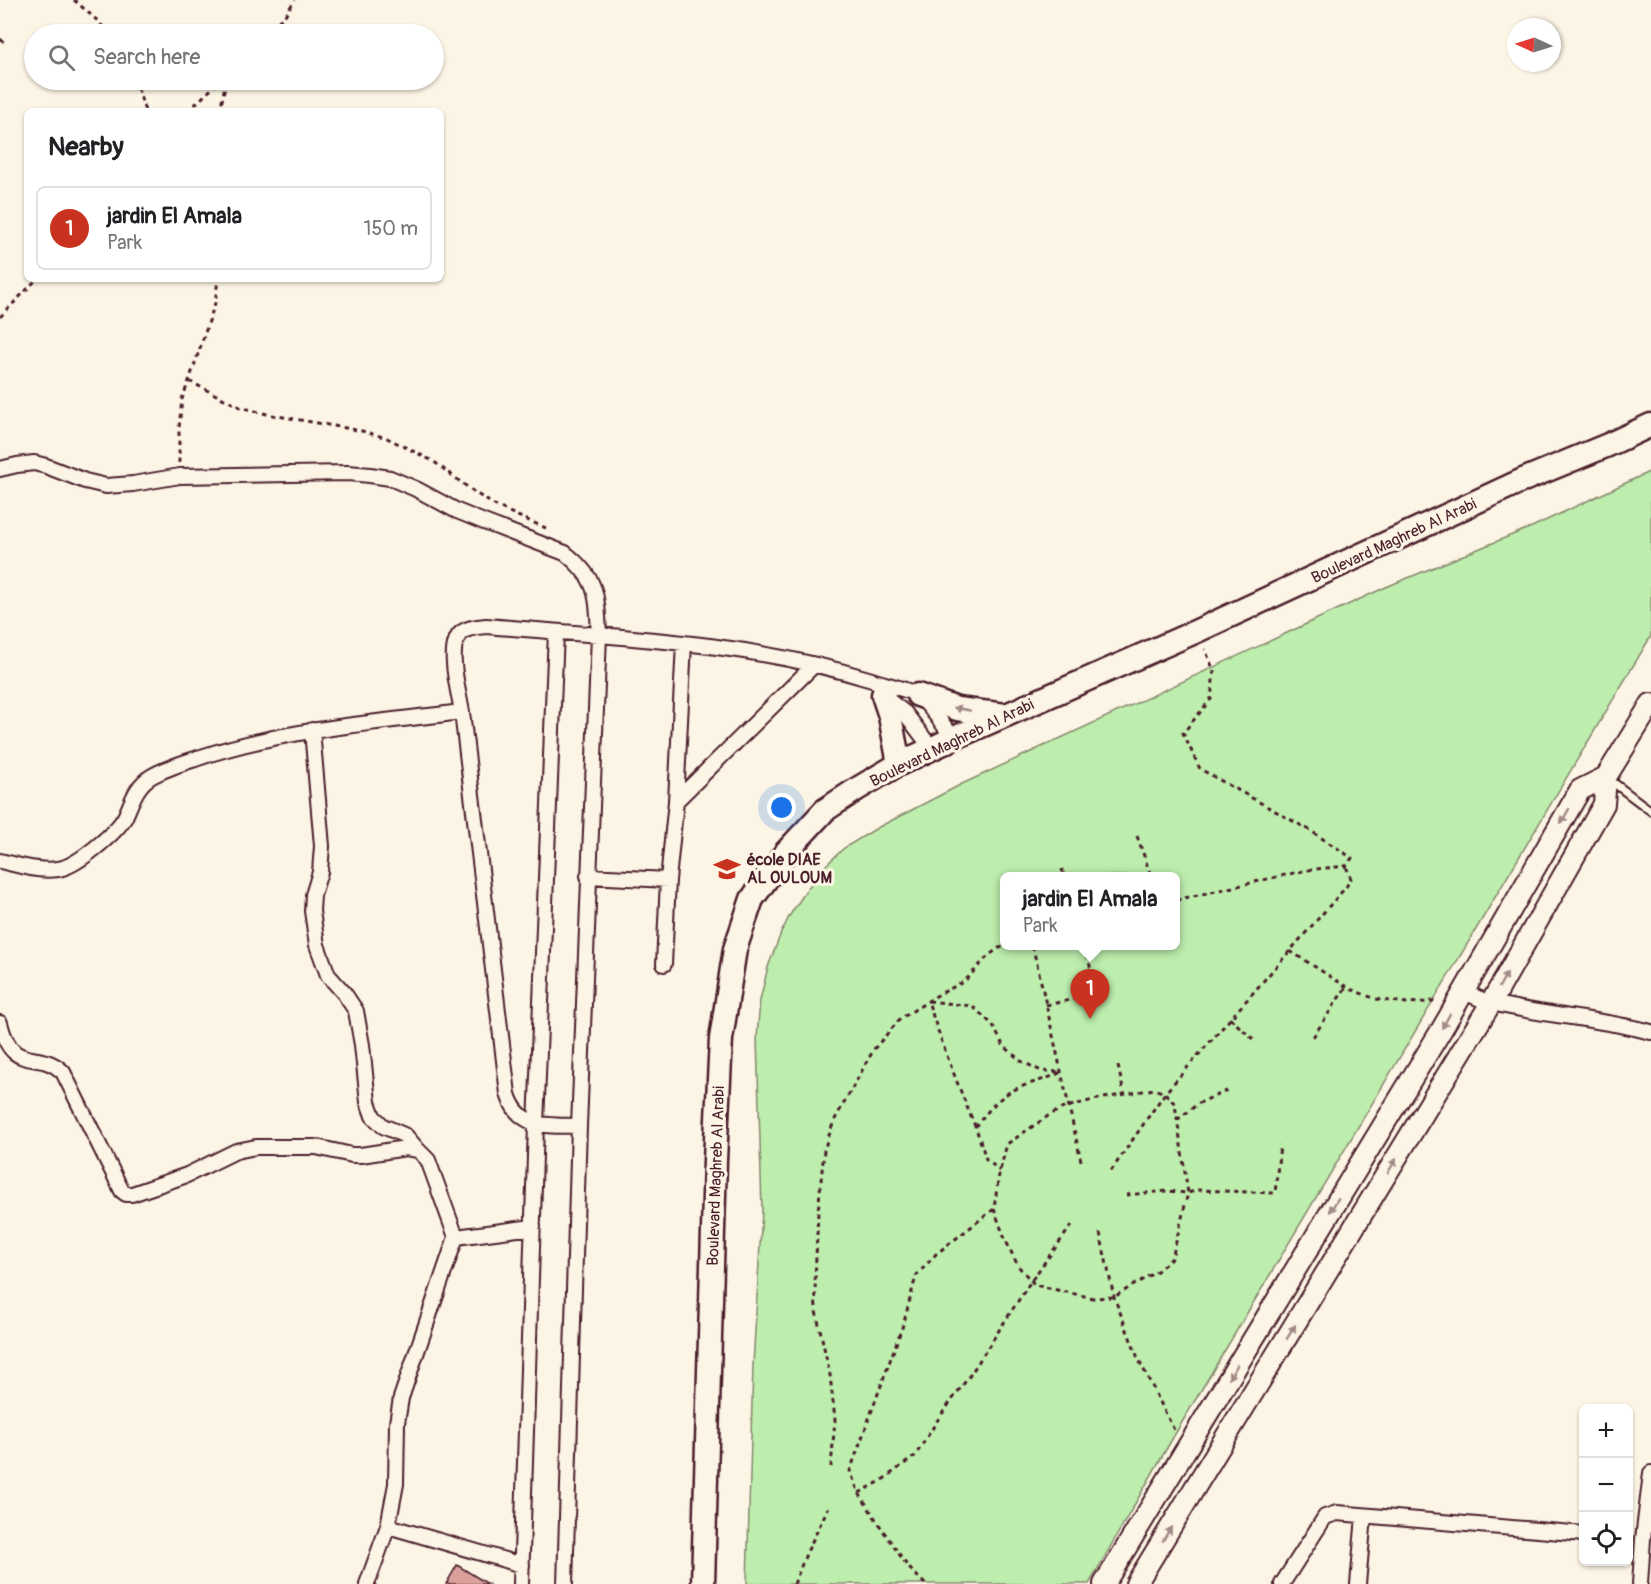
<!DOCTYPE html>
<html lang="en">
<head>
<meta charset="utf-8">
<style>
  body { margin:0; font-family:Pangolin,sans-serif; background:#f6f6f6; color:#202124 }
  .controls { position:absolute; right:18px; bottom:18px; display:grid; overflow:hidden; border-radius:9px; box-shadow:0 2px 4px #0004 }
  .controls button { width:54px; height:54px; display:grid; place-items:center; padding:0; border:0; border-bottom:2px solid #e0e0e0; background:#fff; color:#202124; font:30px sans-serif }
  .compass { position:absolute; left:1507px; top:18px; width:54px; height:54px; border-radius:50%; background:#fff; box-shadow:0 2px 4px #0004; rotate:274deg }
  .you { position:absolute; left:782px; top:808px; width:21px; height:21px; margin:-15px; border:4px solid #fff; border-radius:50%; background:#1a73e8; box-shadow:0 0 0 9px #1a73e833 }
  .badge { display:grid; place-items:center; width:39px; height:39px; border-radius:50%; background:#c8321e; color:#fff; font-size:20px; font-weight:700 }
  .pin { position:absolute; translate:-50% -50px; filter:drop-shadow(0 2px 3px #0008) }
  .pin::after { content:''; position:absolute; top:32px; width:21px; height:18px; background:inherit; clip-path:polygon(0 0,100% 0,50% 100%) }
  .popup { position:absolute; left:1000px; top:872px; width:180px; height:78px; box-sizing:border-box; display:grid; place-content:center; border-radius:9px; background:#fff; filter:drop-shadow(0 2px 4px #0005); font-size:20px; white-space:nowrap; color:#757577 }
  .popup b { font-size:22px; color:#202124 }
  .popup::after { content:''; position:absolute; left:50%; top:100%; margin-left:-12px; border:12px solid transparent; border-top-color:#fff }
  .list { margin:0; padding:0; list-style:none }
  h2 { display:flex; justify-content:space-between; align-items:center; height:78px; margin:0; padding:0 24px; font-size:26px }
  h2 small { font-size:20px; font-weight:400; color:#757577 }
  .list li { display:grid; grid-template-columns:39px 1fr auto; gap:18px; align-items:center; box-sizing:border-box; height:84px; margin:0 12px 12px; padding:0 12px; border:2px solid #e0e0e0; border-radius:9px }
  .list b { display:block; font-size:22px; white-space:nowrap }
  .list p { margin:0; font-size:20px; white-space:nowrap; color:#757577 }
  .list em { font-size:20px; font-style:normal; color:#757577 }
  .icon { flex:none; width:33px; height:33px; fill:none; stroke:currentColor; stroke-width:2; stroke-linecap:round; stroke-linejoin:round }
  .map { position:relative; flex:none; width:1651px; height:1584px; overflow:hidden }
  .search { position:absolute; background:#fff; box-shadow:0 2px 4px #0004; left:24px; top:24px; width:420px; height:66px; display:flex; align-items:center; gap:15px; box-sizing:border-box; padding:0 21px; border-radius:33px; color:#757577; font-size:22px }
  .panel { position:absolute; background:#fff; box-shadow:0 2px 4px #0004; left:24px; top:108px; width:420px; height:174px; border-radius:9px }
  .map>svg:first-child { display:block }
  .green { fill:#bdeead; stroke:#84866c; stroke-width:1.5; fill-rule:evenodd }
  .building { fill:#daa09c; stroke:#4a1f2b; stroke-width:1.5 }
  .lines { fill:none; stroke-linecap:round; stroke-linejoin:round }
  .lane-casing { stroke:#4a1f2b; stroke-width:11 }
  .street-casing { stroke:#4a1f2b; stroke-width:18 }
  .secondary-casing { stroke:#4a1f2b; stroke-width:24 }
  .primary-casing { stroke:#4a1f2b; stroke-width:27 }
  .path { stroke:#4a1f2b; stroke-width:3; stroke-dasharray:4.5 4.5; stroke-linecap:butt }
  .lane { stroke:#fcf5e5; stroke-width:7 }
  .street { stroke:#fcf5e5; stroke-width:14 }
  .secondary { stroke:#fcf5e5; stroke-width:20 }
  .primary { stroke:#fcf5e5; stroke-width:22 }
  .oneway { fill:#a38a88 }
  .labels { text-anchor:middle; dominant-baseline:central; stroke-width:6; stroke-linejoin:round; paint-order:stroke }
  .street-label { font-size:16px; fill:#4a1f2b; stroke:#fcf5e5 }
  .poi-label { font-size:16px; font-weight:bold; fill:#4a1f2b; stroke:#fcf5e5; text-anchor:start }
</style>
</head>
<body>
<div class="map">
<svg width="1651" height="1584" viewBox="0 0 1651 1584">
  <rect width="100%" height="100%" fill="#fcf5e5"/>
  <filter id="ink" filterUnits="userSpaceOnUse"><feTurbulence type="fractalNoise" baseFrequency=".0167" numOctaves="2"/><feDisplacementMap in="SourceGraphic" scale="12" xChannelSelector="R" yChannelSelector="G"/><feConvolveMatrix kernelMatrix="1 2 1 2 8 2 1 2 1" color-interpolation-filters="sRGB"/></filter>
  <g filter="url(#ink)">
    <path class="green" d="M 1651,471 L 1651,636 L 1175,1434 L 1089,1584 L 747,1584 L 753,1365 L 762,1211 L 757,1038 L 760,1000 L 768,967 L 781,933 L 790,915 L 808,888 L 825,866 L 844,848 L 877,828 L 962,784 L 1386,587 L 1534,526 ZM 1004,876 L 1176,876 L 1176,946 L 1004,946 Z"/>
    <path class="building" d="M 457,1565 L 488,1584 L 446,1584 Z"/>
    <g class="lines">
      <g class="lane-casing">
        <path id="lane" d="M 1610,780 L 1651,811"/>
      </g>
      <g class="street-casing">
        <path id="street" d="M 0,469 L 17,465 L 34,463 L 46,466 L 85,481 L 106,486 L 133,484 L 180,476 L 348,473 L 370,475 L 390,478 L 416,489 L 457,511 L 484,522 L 565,553 C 598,579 597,595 599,635 L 579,1126 L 565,1584
          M 887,699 L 905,713 L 932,749
          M 312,730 L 322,846 L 320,872 L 313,895 L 312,911 L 317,945 L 328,975 L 344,993 L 356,1011 L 362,1045 L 368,1102 L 373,1116 L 383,1126 L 406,1136 L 418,1150
          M 676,801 L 814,665
          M 0,861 C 19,865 39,872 58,869 C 76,867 116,833 125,817 C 132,802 136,785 152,776 C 166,768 183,763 198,758 C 283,729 374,723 462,712
          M 588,876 L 668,880
          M 664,964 L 668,880 L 676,801 L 684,643
          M 1462,991 C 1472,995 1482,1001 1492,1003 C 1545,1016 1599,1018 1651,1032
          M 0,1023 C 13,1076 37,1047 63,1072 L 122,1191 L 126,1194 L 132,1194 L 187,1175 L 236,1151 L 256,1147 L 316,1147 L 352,1155 L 361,1155 L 406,1148 L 418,1150 L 428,1160 L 456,1237
          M 579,1126 C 548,1125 519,1130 508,1094 L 462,712 C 459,693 445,645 462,632 C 469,627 478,627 486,626 C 615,637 747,641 872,680 C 882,684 912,690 919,696 C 930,705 944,727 954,738
          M 388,1526 L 396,1484 L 397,1423 L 401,1398 L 456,1237 L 533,1227
          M 367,1584 L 388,1526 L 522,1565
          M 521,1584 L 536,1125 L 556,632
          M 1282,1584 L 1325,1517 L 1337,1513 L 1584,1534
          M 1358,1584 L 1364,1516
          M 1640,1584 L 1643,1539 L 1651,1473"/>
      </g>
      <g class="secondary-casing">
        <path id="secondary" d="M 1104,1584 L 1442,1029 L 1580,790 L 1606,777
          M 1136,1584 L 1491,1003 L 1604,804 L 1606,777 L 1651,704"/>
      </g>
      <g class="primary-casing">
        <path id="primary" d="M 883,695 L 890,716 L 899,764
          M 918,695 L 957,709 L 1006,715
          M 703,1584 L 715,1160 L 721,1039 L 735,949 L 752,899 L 786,852 L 825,810 L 857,789 L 899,764 L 954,738 L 1197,631 L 1523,480 L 1608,445 L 1651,425"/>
      </g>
      <path class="path" d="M 74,0 L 99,22 L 108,34
        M 265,34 L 285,15 L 295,0
        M 0,39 L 5,43
        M 135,80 L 145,111
        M 188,111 L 221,80
        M 220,111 L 226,80
        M 0,317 L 37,279
        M 189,381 L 240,407 L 267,414 L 362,431 L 387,438 L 433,461 L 474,492 L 494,505 L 522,518 L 546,528
        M 179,463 L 179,428 L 182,399 L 189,381 L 215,303 L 218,279
        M 1137,836 L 1151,876
        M 1062,869 L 1064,876
        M 1176,900 L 1307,870 L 1346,866 L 1352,858 L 1311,831 L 1200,769 L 1183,733 L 1211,699 L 1214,671 L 1205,649
        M 1032,946 L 1037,964 L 1082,1165
        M 1084,946 L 1091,969
        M 1290,951 L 1350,989 L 1376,999 L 1407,1003 L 1429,1002 L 1438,999
        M 1046,1005 L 1075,999
        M 1230,1018 L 1255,1041
        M 1313,1037 L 1346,987
        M 1118,1066 L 1124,1094
        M 1177,1120 L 1199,1103 L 1229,1090
        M 975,1127 C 985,1115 995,1101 1008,1093 C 1025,1083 1045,1081 1061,1072 L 1041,1071 L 1021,1061 L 1003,1045 L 992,1024 L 972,1006 L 928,1001 C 942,1045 959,1088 977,1131 L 986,1159 L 1000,1171
        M 1111,1171 L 1165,1093 L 1346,887 L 1351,879 L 1346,866
        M 1126,1195 L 1167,1191 L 1188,1193 L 1198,1190 L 1275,1193 L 1280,1145
        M 1100,1233 L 1114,1297 L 1138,1358 L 1176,1434
        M 831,1467 L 835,1420 L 830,1375 L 816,1311 L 815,1280 L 818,1212 L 824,1150 L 834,1121 L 874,1049 L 900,1019 L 936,996 L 965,981 L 988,956 L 999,948 L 1009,946
        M 859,1493 L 881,1481 L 915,1456 L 939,1418 L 970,1375 L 1031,1281 L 1072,1225
        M 794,1584 L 806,1554 L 828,1508
        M 925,1584 L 908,1567 L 884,1532 L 859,1493 L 850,1471 L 904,1322 L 916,1276 L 936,1254 L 994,1209 L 999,1174 L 1007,1144 L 1048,1116 L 1063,1108 L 1093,1100 L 1154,1089 L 1165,1093 L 1175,1104 L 1188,1193 L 1172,1258 L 1157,1271 L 1114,1297 L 1093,1298 L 1035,1285 L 1018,1266 L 1005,1239 L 994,1209"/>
      <use href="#lane" class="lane"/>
      <use href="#street" class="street"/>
      <use href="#secondary" class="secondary"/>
      <use href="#primary" class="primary"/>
    </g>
    <defs><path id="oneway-solid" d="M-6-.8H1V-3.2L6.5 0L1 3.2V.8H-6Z" transform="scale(1.5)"/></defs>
    <g class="oneway">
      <use href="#oneway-solid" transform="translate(962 709) rotate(-169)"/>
      <use href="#oneway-solid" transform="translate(1565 816) rotate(120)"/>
      <use href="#oneway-solid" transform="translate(1503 980) rotate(-60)"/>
      <use href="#oneway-solid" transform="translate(1446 1021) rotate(119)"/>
      <use href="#oneway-solid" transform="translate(1392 1166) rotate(-59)"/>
      <use href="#oneway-solid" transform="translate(1334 1205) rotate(121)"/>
      <use href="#oneway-solid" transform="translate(1291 1332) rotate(-59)"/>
      <use href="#oneway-solid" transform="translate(1233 1372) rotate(121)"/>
      <use href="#oneway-solid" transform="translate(1167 1534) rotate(-59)"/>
    </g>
  </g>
  <defs>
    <g id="school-bare" transform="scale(2.07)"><path d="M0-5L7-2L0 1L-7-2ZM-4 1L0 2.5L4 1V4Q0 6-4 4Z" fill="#c8321e" stroke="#fcf5e5" stroke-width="2.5" paint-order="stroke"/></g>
  </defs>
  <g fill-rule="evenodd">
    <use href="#school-bare" x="727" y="869"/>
  </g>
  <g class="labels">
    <g class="street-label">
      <text transform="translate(1394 541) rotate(-25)">Boulevard Maghreb Al Arabi</text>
      <text transform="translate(952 743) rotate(-26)">Boulevard Maghreb Al Arabi</text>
      <text transform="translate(716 1176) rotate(-88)">Boulevard Maghreb Al Arabi</text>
    </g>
    <g class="poi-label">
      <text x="747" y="860">école DIAE<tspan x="747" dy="18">AL OULOUM</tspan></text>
    </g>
  </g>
</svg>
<div class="controls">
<button>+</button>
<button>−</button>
<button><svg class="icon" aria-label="locate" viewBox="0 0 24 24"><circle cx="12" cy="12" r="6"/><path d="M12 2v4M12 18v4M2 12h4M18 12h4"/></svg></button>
</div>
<svg class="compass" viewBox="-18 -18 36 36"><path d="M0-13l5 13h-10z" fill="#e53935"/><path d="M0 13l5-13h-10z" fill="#757577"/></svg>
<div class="you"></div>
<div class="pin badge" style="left:1090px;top:1019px">1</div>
<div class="popup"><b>jardin El Amala</b>Park</div>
<div class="search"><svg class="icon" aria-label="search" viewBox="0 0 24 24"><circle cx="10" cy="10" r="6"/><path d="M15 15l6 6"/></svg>Search here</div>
<section class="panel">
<h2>Nearby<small></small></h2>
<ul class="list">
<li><span class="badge">1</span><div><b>jardin El Amala</b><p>Park</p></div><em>150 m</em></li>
</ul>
</section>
</div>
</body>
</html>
